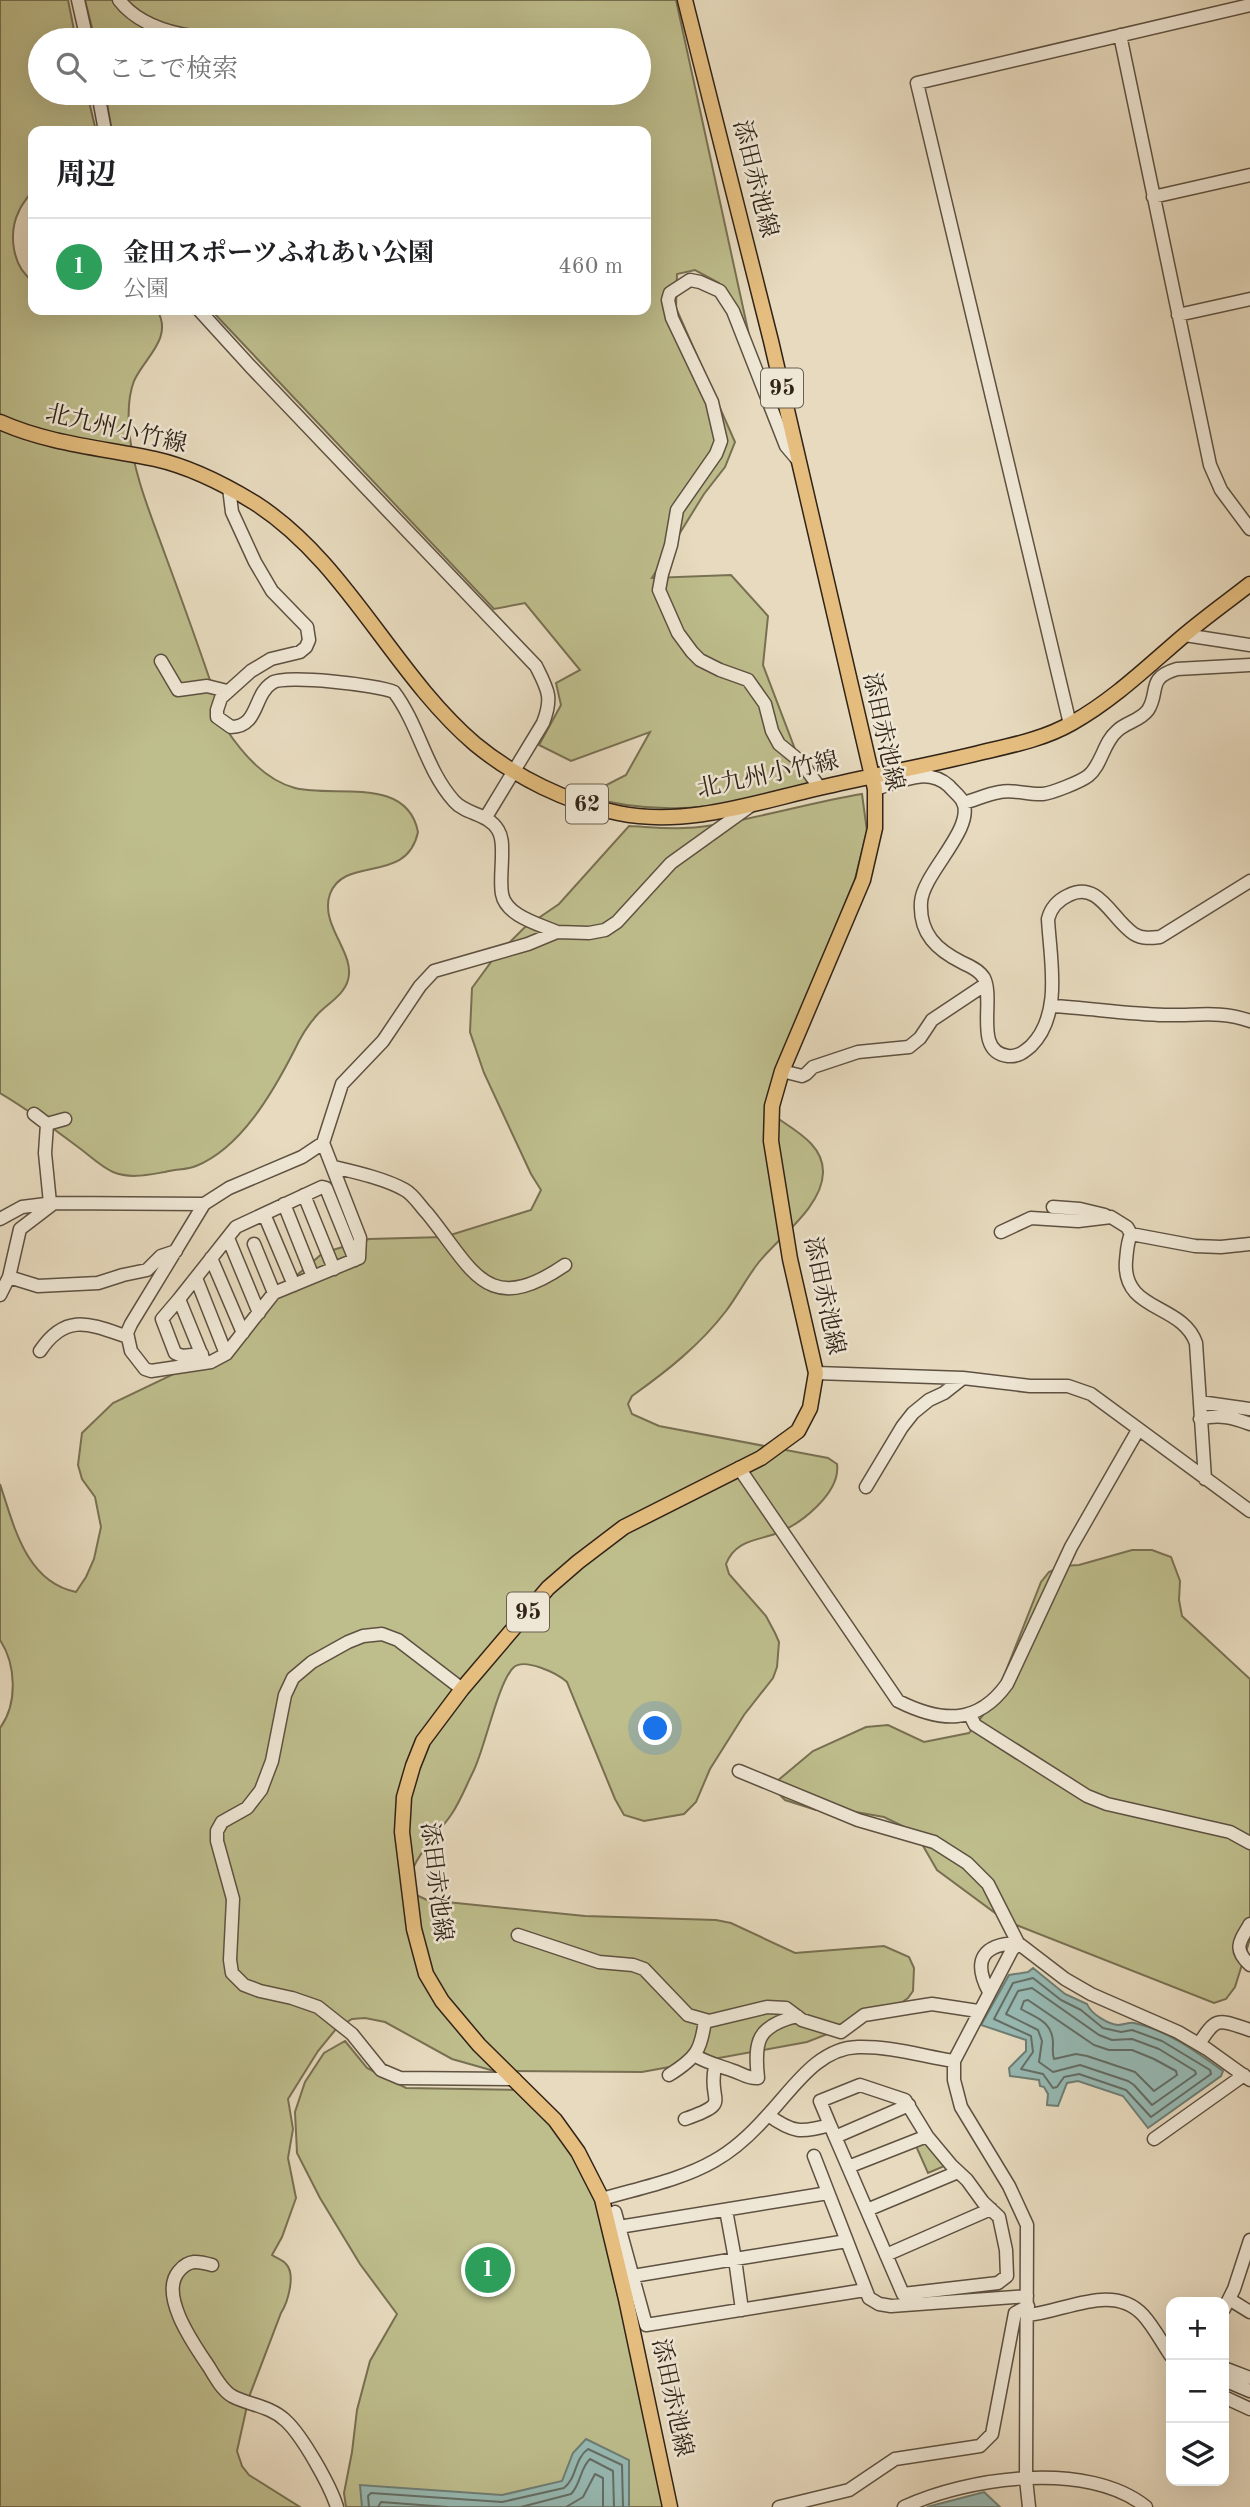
<!DOCTYPE html>
<html lang="ja">
<head>
<meta charset="utf-8">
<style>
  body { margin:0; font-family:"Old Standard TT","Noto Serif JP",serif; background:#f6f6f6; color:#202124 }
  .controls { position:absolute; right:21px; bottom:21px; display:grid; overflow:hidden; border-radius:14px; box-shadow:0 7px 28px #0002 }
  .controls button { width:63px; height:63px; display:grid; place-items:center; padding:0; border:0; border-bottom:2px solid #e0e0e0; background:#fff; color:#202124; font:35px sans-serif }
  .you { position:absolute; left:656px; top:1729px; width:24px; height:24px; margin:-18px; border:5px solid #fff; border-radius:50%; background:#1a73e8; box-shadow:0 0 0 10px #1a73e833 }
  .badge { display:grid; place-items:center; width:46px; height:46px; border-radius:50%; background:#2563eb; color:#fff; font-size:23px; font-weight:700 }
  .pin { position:absolute; translate:-50% -50%; border:4px solid #fff; box-shadow:0 2px 7px #0006 }
  .list { margin:0; padding:0; list-style:none }
  h2 { display:flex; justify-content:space-between; align-items:center; height:91px; margin:0; padding:0 28px; font-size:30px }
  h2 small { font-size:23px; font-weight:400; color:#757577 }
  .list li { display:grid; grid-template-columns:46px 1fr auto; gap:21px; align-items:center; box-sizing:border-box; height:98px; padding:0 28px; border-top:2px solid #e0e0e0 }
  .list b { display:block; font-size:26px; white-space:nowrap }
  .list p { margin:0; font-size:23px; white-space:nowrap; color:#757577 }
  .list em { font-size:23px; font-style:normal; color:#757577 }
  .icon { flex:none; width:38px; height:38px; fill:none; stroke:currentColor; stroke-width:2; stroke-linecap:round; stroke-linejoin:round }
  .map { position:relative; flex:none; width:1250px; height:2507px; overflow:hidden }
  .search { position:absolute; background:#fff; box-shadow:0 7px 28px #0002; left:28px; top:28px; width:623px; height:77px; display:flex; align-items:center; gap:18px; box-sizing:border-box; padding:0 24px; border-radius:38px; color:#757577; font-size:26px }
  .panel { position:absolute; background:#fff; box-shadow:0 7px 28px #0002; left:28px; top:126px; width:623px; height:189px; border-radius:14px }
  .map>svg:first-child { display:block }
  .green { fill:#bebd8c; stroke:#787052; stroke-width:2 }
  .water { fill:#97bab4; stroke:#6e7e75; stroke-width:2 }
  .lines { fill:none; stroke-linecap:round; stroke-linejoin:round }
  .shore { stroke:#646e66; stroke-width:2 }
  .minor-casing { stroke:#5e5141; stroke-width:15 }
  .major-casing { stroke:#312317; stroke-width:17 }
  .minor { stroke:#efe7d5; stroke-width:12 }
  .major { stroke:#e4bd7f; stroke-width:14 }
  .labels { text-anchor:middle; dominant-baseline:central; stroke-width:5; stroke-linejoin:round; paint-order:stroke }
  .shield { fill:#efe7d5; stroke:#6a5e50; stroke-width:2 }
  .shield-label { font-size:23px; font-weight:bold; fill:#312317 }
  .street-label { font-size:24px; fill:#312317; stroke:#efe7d5 }
</style>
</head>
<body>
<div class="map">
<svg width="1250" height="2507" viewBox="0 0 1250 2507">
  <rect width="100%" height="100%" fill="#e7dabe"/>
  <filter id="stains"><feTurbulence type="fractalNoise" baseFrequency=".00286" numOctaves="4"/><feColorMatrix values="0 0 0 0 .2 0 0 0 0 .09 0 0 0 0 .02 0 0 0 .5 -.17"/></filter>
  <radialGradient id="worn" r=".72"><stop offset=".6" stop-color="#630" stop-opacity="0"/><stop offset="1" stop-color="#630" stop-opacity=".3"/></radialGradient>
  <path class="green" d="M 0,0 L 68,0 L 76,40 L 40,40 L 40,93 L 87,93 L 96,131 L 33,131 C 33,147 37,173 33,187 C 31,195 22,203 19,211 C 8,233 12,267 33,281 L 33,310 L 157,310 C 174,338 144,358 134,381 C 128,396 128,413 129,429 C 133,474 151,515 166,557 C 187,614 208,671 226,729 C 243,754 265,780 295,788 C 333,798 407,775 418,832 C 407,885 344,855 330,894 C 319,925 356,953 348,980 C 344,995 327,1004 317,1015 C 307,1026 300,1038 294,1051 C 273,1092 241,1148 196,1166 C 187,1170 175,1169 165,1172 C 147,1175 130,1179 113,1172 C 101,1167 89,1155 78,1147 C 53,1128 27,1109 0,1093 Z
    M 85,0 L 676,0 L 749,335 L 719,283 L 695,270 L 677,274 L 676,308 L 735,442 L 725,467 L 704,494 L 652,578 L 731,575 L 768,616 L 763,665 L 809,786 C 732,806 663,819 585,796 L 626,775 L 650,732 L 571,761 L 539,745 L 561,705 L 556,683 L 580,670 L 525,603 L 494,609 L 211,310 L 646,310 L 646,131 L 112,131 L 105,93 L 639,93 L 639,40 L 95,40 Z
    M 862,794 L 867,831 L 855,879 L 770,1087 L 769,1112 C 789,1128 824,1142 823,1173 C 822,1207 779,1237 759,1262 C 747,1277 738,1295 726,1311 C 700,1345 667,1371 632,1396 L 628,1404 L 632,1414 L 659,1426 L 828,1458 L 837,1464 C 841,1493 800,1525 775,1534 C 754,1541 735,1541 726,1564 L 729,1574 L 766,1616 L 775,1633 L 779,1642 L 777,1667 L 773,1678 L 744,1715 L 710,1769 L 696,1802 L 684,1814 L 644,1821 L 624,1815 L 615,1799 L 567,1682 C 557,1673 525,1658 514,1667 C 498,1681 485,1749 473,1772 C 466,1786 460,1802 451,1815 C 441,1830 412,1859 411,1877 C 411,1882 412,1888 412,1893 L 427,1900 L 585,1916 L 716,1920 L 731,1923 L 795,1953 L 884,1946 L 909,1957 L 914,1968 L 913,1991 L 908,1998 L 894,2008 L 807,2042 L 642,2072 L 494,2071 L 452,2059 L 385,2022 L 365,2018 L 352,2019 L 336,2029 L 318,2051 L 288,2099 L 293,2129 L 288,2158 L 296,2198 L 282,2237 L 272,2255 C 276,2258 283,2260 286,2264 C 296,2274 288,2302 281,2313 L 249,2397 L 237,2451 L 242,2466 L 249,2475 L 300,2507 L 0,2507 L 0,1728 C 18,1704 16,1664 0,1640 L 0,1484 C 14,1526 26,1582 76,1592 L 86,1577 L 94,1559 L 101,1527 L 95,1497 L 82,1479 L 78,1465 L 82,1433 L 113,1403 L 224,1350 L 267,1310 L 297,1275 L 323,1253 L 369,1239 L 444,1237 L 531,1210 L 541,1190 L 531,1174 L 484,1073 L 470,1032 L 472,988 L 494,958 L 524,928 L 559,904 L 629,826 C 651,827 676,830 699,827 C 754,820 807,803 862,794 Z
    M 1132,1550 L 1152,1550 L 1171,1557 L 1180,1581 L 1179,1600 L 1182,1616 L 1250,1679 L 1250,1939 L 1235,1987 L 1226,1999 L 1214,2003 L 1006,1921 L 937,1870 L 915,1832 L 884,1817 L 850,1811 L 816,1810 L 785,1800 L 774,1789 L 776,1782 L 813,1751 L 866,1727 L 888,1725 L 924,1742 L 969,1733 L 987,1710 L 1000,1686 L 1041,1582 L 1049,1572 L 1062,1566 L 1079,1565 Z
    M 345,2041 L 367,2068 L 406,2088 L 519,2090 L 564,2140 L 591,2188 L 601,2220 L 613,2276 L 643,2396 L 665,2507 L 346,2507 L 344,2493 L 352,2452 L 357,2410 L 370,2361 L 397,2314 L 360,2264 L 320,2198 L 297,2153 L 295,2112 L 305,2082 L 324,2053 Z
    M 924,2142 L 928,2144 L 947,2165 L 928,2173 L 916,2146 Z"/>
  <path class="water" d="M 1033,1968 L 1065,1994 L 1087,2004 C 1091,2014 1108,2024 1118,2025 C 1124,2025 1129,2022 1134,2023 C 1167,2030 1197,2052 1223,2071 L 1221,2076 L 1148,2128 L 1123,2096 L 1078,2081 L 1067,2083 L 1058,2106 L 1047,2105 L 1048,2094 L 1044,2087 L 1040,2086 L 1039,2080 L 1010,2076 L 1009,2068 L 1026,2051 L 1026,2040 L 981,2025 L 1009,1975 L 1028,1972 Z
    M 586,2439 L 629,2460 L 629,2507 L 362,2507 L 360,2485 L 502,2495 L 562,2481 L 573,2453 Z
    M 984,2492 L 1000,2507 L 927,2507 Z"/>
  <g class="lines">
    <path class="shore" d="M 1033,1978 L 1061,2000 L 1081,2010 L 1103,2028 L 1121,2032 L 1132,2030 L 1162,2041 L 1210,2070 L 1211,2074 L 1151,2117 L 1126,2090 L 1079,2074 L 1064,2077 L 1057,2087 L 1053,2088 L 1043,2074 L 1021,2069 L 1033,2052 L 1031,2036 L 994,2019 L 1013,1983 Z
      M 1032,1988 L 1099,2035 L 1112,2040 L 1132,2039 L 1159,2049 L 1195,2071 L 1196,2074 L 1152,2105 L 1134,2085 L 1128,2081 L 1080,2065 L 1053,2072 L 1039,2062 L 1042,2041 L 1038,2030 L 1006,2014 L 1018,1991 Z
      M 1028,2000 L 1094,2045 L 1109,2050 L 1132,2050 L 1154,2059 L 1176,2071 L 1177,2075 L 1154,2091 L 1135,2072 L 1087,2056 L 1076,2054 L 1054,2059 C 1052,2053 1053,2049 1053,2042 C 1052,2021 1036,2018 1021,2009 L 1024,2001 Z
      M 369,2507 L 368,2496 L 371,2493 L 502,2502 L 564,2488 C 577,2478 574,2459 588,2449 L 622,2465 L 623,2507
      M 378,2507 L 381,2502 L 447,2507
      M 521,2507 L 571,2494 C 581,2484 580,2468 590,2459 L 613,2471 L 614,2507
      M 566,2507 L 583,2497 L 595,2474 L 603,2478 L 603,2507"/>
    <g class="minor-casing">
      <path id="minor" d="M 78,0 L 87,40
        M 119,0 C 136,22 165,32 192,36
        M 1120,35 L 1210,465 L 1221,490 L 1250,529
        M 98,93 L 105,131
        M 1153,197 L 1250,175
        M 199,310 L 250,366 L 536,666 C 548,690 553,697 543,723 L 486,817
        M 1178,315 L 1250,299
        M 797,459 L 786,446 L 733,311 L 720,291 L 700,282 L 690,280 L 670,293 L 668,300 L 672,318 L 712,402 L 721,441 L 716,454 L 677,510 L 671,545 L 662,574 L 659,590 L 678,633 L 692,652 L 700,660 L 720,670 L 748,680 L 765,704 L 772,731 L 779,744 L 801,762 L 820,788
        M 229,488 L 232,512 L 255,562 L 272,591 L 307,627 L 309,640 L 306,647 L 300,652 L 271,659 L 251,671 L 221,698 L 217,710 L 217,717 L 231,727 C 259,727 253,695 272,683 C 284,674 379,685 394,692 C 419,725 426,770 454,801 C 466,815 488,813 498,830 C 503,838 502,847 502,856 C 502,868 500,882 502,894 C 506,916 539,924 557,932
        M 1185,635 L 1250,645
        M 161,661 L 178,690 L 207,686 L 227,691
        M 1070,724 L 917,83 L 1250,5
        M 875,789 C 900,782 927,766 949,786 C 953,791 960,796 963,802 C 975,829 923,873 921,902 C 919,934 937,950 963,963 C 970,966 979,970 984,978 C 995,1000 973,1052 1008,1056 C 1018,1057 1024,1052 1031,1046 C 1063,1014 1050,959 1048,919 C 1051,907 1058,900 1069,895 C 1099,880 1112,920 1134,934 C 1142,939 1151,938 1160,937 L 1250,881
        M 963,803 C 975,800 987,794 1000,792 C 1014,789 1028,795 1043,794 C 1052,793 1080,782 1088,776 C 1102,765 1103,743 1117,731 C 1126,722 1140,721 1148,710 C 1160,692 1146,678 1177,669 L 1250,665
        M 1052,1006 C 1089,1008 1127,1014 1165,1015 C 1195,1016 1221,1010 1250,1021
        M 782,1071 L 802,1076 L 806,1074 L 813,1067 L 858,1052 L 909,1047 L 920,1038 L 932,1020 L 986,984
        M 34,1114 L 47,1124 L 45,1153 L 50,1203
        M 47,1124 L 65,1119
        M 323,1143 L 360,1238 L 359,1258 L 274,1293 L 226,1354 L 211,1362 L 151,1371 L 145,1369 L 131,1351 L 127,1333 L 131,1324 L 204,1204 L 229,1188 L 302,1157 L 323,1143 L 342,1084 L 383,1041 L 420,986 L 434,971 L 528,944 L 557,932 L 589,933 L 605,930 L 617,922 L 671,863 L 749,807
        M 334,1167 C 355,1172 386,1179 405,1190 C 414,1195 420,1206 427,1213 C 473,1269 486,1319 565,1265
        M 304,1195 L 334,1269
        M 284,1204 L 313,1277
        M 1053,1207 L 1080,1209 L 1105,1215
        M 264,1214 L 294,1285
        M 0,1219 L 22,1207 L 54,1203 L 204,1204
        M 1001,1232 L 1031,1218 L 1078,1221 L 1111,1217 L 1127,1227 L 1131,1234 C 1127,1243 1127,1251 1126,1261 C 1122,1312 1182,1303 1196,1343 L 1205,1479
        M 1131,1234 L 1195,1246 L 1221,1247 L 1250,1244
        M 228,1238 L 259,1313
        M 254,1244 L 274,1293
        M 211,1258 L 243,1333
        M 9,1277 L 38,1286 L 98,1283 L 123,1275 L 147,1270 L 161,1256 L 176,1251
        M 196,1278 L 226,1354
        M 0,1295 L 9,1277 L 20,1229 L 54,1203
        M 179,1299 L 162,1319 L 175,1353 L 182,1356 L 202,1354
        M 40,1351 C 66,1312 90,1324 128,1337
        M 205,1363 L 179,1299 L 236,1227 L 322,1187 L 326,1188 L 355,1260
        M 816,1373 L 963,1378 L 1030,1386 L 1068,1386 L 1091,1394 L 1250,1511
        M 1200,1402 L 1250,1409
        M 1200,1419 C 1218,1414 1232,1417 1250,1424
        M 739,1468 L 898,1701 C 940,1722 977,1726 1007,1684 L 1071,1547 L 1138,1430
        M 866,1487 L 902,1427 L 913,1413 L 929,1400 L 944,1393 L 963,1378
        M 462,1689 L 398,1640 L 382,1634 L 363,1636 L 348,1642 L 312,1662 L 293,1678 L 285,1695 L 272,1761 L 261,1790 L 247,1808 L 222,1822 L 217,1831 L 217,1841 L 233,1899 L 230,1960 L 232,1973 L 244,1985 L 260,1991 L 292,1998 L 318,2007 L 352,2034 L 381,2070 L 400,2078 L 515,2079
        M 970,1715 L 975,1725 L 1087,1796 L 1107,1804 L 1230,1832 L 1250,1843
        M 739,1771 L 858,1820 L 934,1842 L 967,1863 L 988,1884 L 1018,1943 L 1065,1979 L 1091,1994 L 1178,2032 L 1207,2049 L 1250,2080
        M 1250,1924 C 1239,1942 1233,1949 1250,1965
        M 518,1935 L 599,1962 L 633,1965 L 644,1969 L 688,2015 L 709,2021 L 767,2007 L 786,2008 L 802,2020 L 841,2032 L 864,2015 L 913,2007 L 932,2004 L 978,2011
        M 1018,1943 L 1012,1950 L 954,2061 L 954,2080 L 961,2107 L 1009,2186 L 1027,2225 L 1026,2479 L 1029,2507
        M 989,1992 C 972,1960 983,1944 1018,1943
        M 1199,2044 C 1217,2015 1219,2020 1250,2030
        M 694,2055 C 707,2063 718,2065 731,2070 C 742,2073 747,2079 758,2078 C 754,2041 757,2026 797,2016
        M 669,2075 C 696,2058 701,2051 705,2020
        M 768,2115 C 793,2133 801,2133 830,2125 L 820,2101 L 860,2085 L 905,2100 L 927,2136 L 952,2166 L 967,2180 L 983,2202 L 999,2217 L 1006,2250 L 1007,2276 L 998,2283 L 903,2294 L 830,2125
        M 685,2119 C 734,2102 707,2103 715,2067
        M 835,2137 L 909,2105
        M 1154,2139 L 1244,2075
        M 814,2156 L 869,2298 L 879,2304 L 891,2306 L 1027,2296
        M 848,2167 L 927,2136
        M 602,2199 C 639,2188 681,2180 714,2161 C 734,2150 752,2133 767,2116 C 792,2090 817,2048 858,2047 C 890,2046 922,2056 954,2061
        M 867,2210 L 958,2172
        M 615,2212 L 646,2325 L 865,2290
        M 619,2227 L 828,2193
        M 886,2255 L 991,2209
        M 212,2265 C 198,2261 189,2259 179,2271 C 158,2295 195,2346 209,2367 C 215,2377 222,2390 232,2396 C 249,2405 270,2406 285,2420 C 302,2435 330,2485 337,2507
        M 633,2276 L 735,2259 L 726,2210
        M 1229,2299 L 1250,2312
        M 1224,2309 L 1234,2289 L 1250,2240
        M 742,2310 L 735,2259 L 847,2241
        M 1028,2315 C 1064,2312 1113,2282 1143,2315 C 1154,2327 1162,2343 1171,2356
        M 1224,2368 L 1250,2378
        M 1224,2380 L 1250,2391
        M 1224,2397 L 1250,2409
        M 779,2507 L 849,2490 L 895,2459 L 980,2446 L 992,2434 L 1015,2313 L 1028,2306
        M 904,2507 C 968,2477 1088,2460 1146,2507"/>
    </g>
    <g class="major-casing">
      <path id="major" d="M 0,422 C 49,444 103,448 155,459 C 191,467 224,484 255,503 C 347,562 393,674 475,744 C 515,777 568,803 618,813 C 686,827 754,803 819,788 C 873,775 928,766 983,752 C 1013,745 1044,739 1072,723 C 1113,700 1146,668 1181,638 C 1203,619 1227,602 1250,584
        M 670,2507 L 626,2299 L 602,2199 L 578,2152 L 555,2120 L 479,2045 L 442,2001 L 426,1974 L 414,1929 L 402,1832 L 404,1797 L 413,1766 L 423,1741 L 462,1689 L 548,1588 L 578,1562 L 624,1527 L 761,1458 L 798,1431 L 810,1408 L 816,1373 L 790,1259 L 771,1141 L 772,1106 L 782,1071 L 863,880 L 875,828 L 875,789 L 771,341 L 685,0"/>
    </g>
    <use href="#minor" class="minor"/>
    <use href="#major" class="major"/>
  </g>
  <g class="labels">
    <g class="shield">
      <rect x="761" y="368.5" width="42" height="39" rx="5"/>
      <rect x="566" y="784.5" width="42" height="39" rx="5"/>
      <rect x="507" y="1592.5" width="42" height="39" rx="5"/>
    </g>
    <g class="shield-label">
      <text x="782" y="388">95</text>
      <text x="587" y="804">62</text>
      <text x="528" y="1612">95</text>
    </g>
    <g class="street-label">
      <text transform="translate(754 179) rotate(76)">添田赤池線</text>
      <text transform="translate(116 430) rotate(13)">北九州小竹線</text>
      <text transform="translate(882 732) rotate(78)">添田赤池線</text>
      <text transform="translate(768 776) rotate(-12)">北九州小竹線</text>
      <text transform="translate(823 1296) rotate(78)">添田赤池線</text>
      <text transform="translate(435 1882) rotate(83)">添田赤池線</text>
      <text transform="translate(671 2398) rotate(78)">添田赤池線</text>
    </g>
  </g>
  <rect width="100%" height="100%" filter="url(#stains)"/>
  <rect width="100%" height="100%" fill="url(#worn)"/>
</svg>
<div class="controls">
<button>+</button>
<button>−</button>
<button><svg class="icon" aria-label="layers" viewBox="0 0 24 24"><path d="M12 4l9 5-9 5-9-5zM3 14l9 5 9-5"/></svg></button>
</div>
<div class="you"></div>
<div class="pin badge" style="left:488px;top:2270px;background:#2e9e5b">1</div>
<div class="search"><svg class="icon" aria-label="search" viewBox="0 0 24 24"><circle cx="10" cy="10" r="6"/><path d="M15 15l6 6"/></svg>ここで検索</div>
<section class="panel">
<h2>周辺<small></small></h2>
<ul class="list">
<li><span class="badge" style="background:#2e9e5b">1</span><div><b>金田スポーツふれあい公園</b><p>公園</p></div><em>460 m</em></li>
</ul>
</section>
</div>
</body>
</html>
